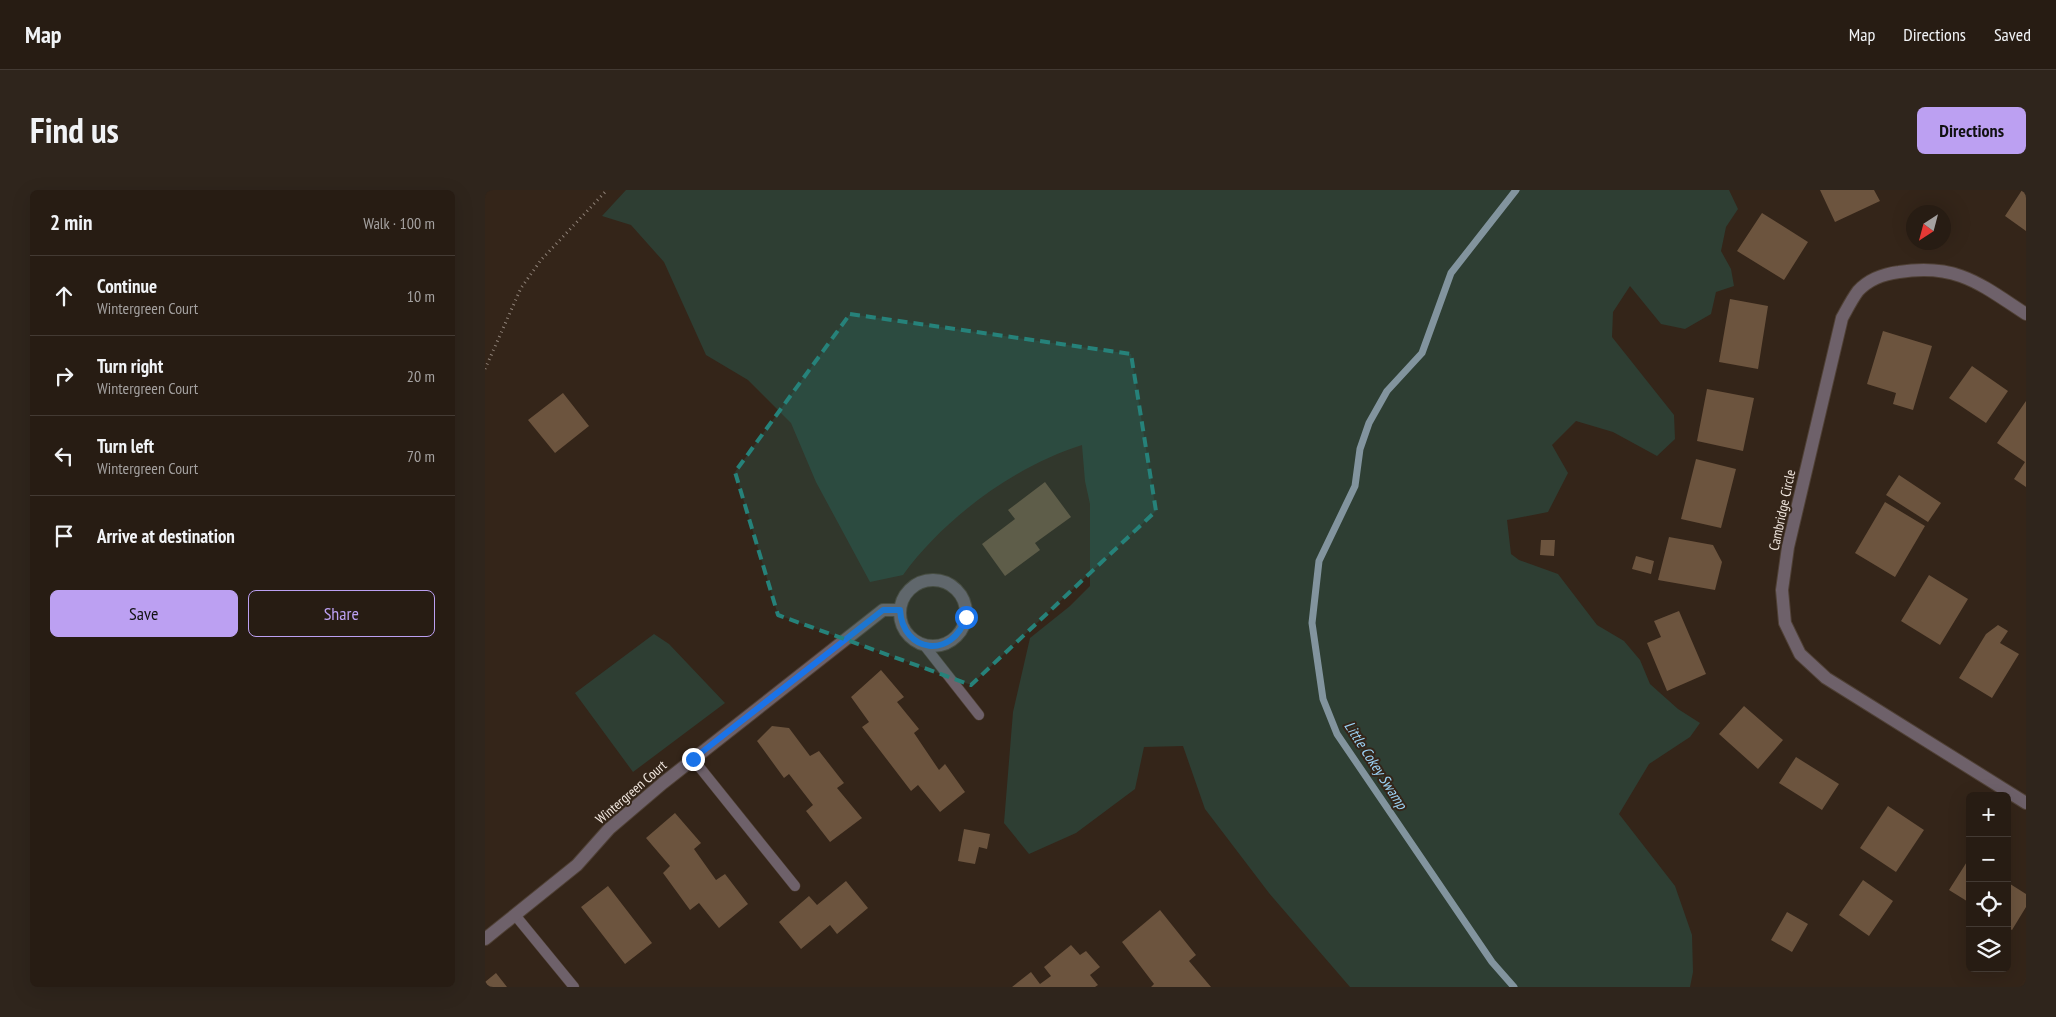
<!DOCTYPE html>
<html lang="en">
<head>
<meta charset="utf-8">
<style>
  body { margin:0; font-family:"PT Sans Narrow",sans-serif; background:#2f251c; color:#f1f3f6 }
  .controls { position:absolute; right:15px; bottom:15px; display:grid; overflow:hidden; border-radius:8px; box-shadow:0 5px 20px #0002 }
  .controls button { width:45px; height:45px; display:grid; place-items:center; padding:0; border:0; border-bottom:1px solid #433a33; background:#271c13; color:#f1f3f6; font:25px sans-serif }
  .compass { position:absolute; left:1421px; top:15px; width:45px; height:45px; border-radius:50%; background:#271c13; box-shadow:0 5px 20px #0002; rotate:216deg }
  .stop { position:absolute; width:15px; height:15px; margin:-11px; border:4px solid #1a73e8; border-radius:50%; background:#fff }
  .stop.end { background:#1a73e8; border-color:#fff; box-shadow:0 1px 5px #0008 }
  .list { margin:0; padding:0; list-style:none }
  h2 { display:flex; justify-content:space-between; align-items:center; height:65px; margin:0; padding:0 20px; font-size:21px }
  h2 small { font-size:16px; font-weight:400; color:#a4a1a0 }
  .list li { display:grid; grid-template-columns:32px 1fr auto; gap:15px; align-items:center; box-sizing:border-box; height:80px; padding:0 20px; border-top:1px solid #433a33 }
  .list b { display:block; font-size:19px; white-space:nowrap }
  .list p { margin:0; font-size:16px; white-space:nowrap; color:#a4a1a0 }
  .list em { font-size:16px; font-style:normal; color:#a4a1a0 }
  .actions { display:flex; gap:10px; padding:15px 20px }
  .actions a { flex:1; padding:11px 0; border:1px solid #bca0f2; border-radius:8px; text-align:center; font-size:18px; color:#bca0f2 }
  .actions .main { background:#bca0f2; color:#111 }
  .icon { flex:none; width:28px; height:28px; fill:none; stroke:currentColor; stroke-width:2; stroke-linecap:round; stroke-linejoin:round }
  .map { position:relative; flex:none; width:1541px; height:797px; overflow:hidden; border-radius:8px }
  header { display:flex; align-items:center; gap:30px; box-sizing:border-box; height:70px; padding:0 25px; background:#271c13; border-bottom:1px solid #433a33 }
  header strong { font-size:24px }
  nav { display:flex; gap:28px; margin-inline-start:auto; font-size:18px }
  .intro { display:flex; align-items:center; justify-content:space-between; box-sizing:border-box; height:120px; padding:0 30px }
  h1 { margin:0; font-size:35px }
  .button { padding:12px 22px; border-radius:8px; background:#bca0f2; color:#111; font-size:18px; font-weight:700 }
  main { display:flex; gap:30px; padding:0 30px }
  aside { flex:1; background:#271c13; border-radius:8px; box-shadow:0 5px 20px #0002 }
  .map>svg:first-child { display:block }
  .green { fill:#2e3e33 }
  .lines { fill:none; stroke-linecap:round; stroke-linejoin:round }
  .stream { stroke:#82949e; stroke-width:7 }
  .building { fill:#6c543e }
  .service-casing { stroke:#4f4035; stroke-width:11 }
  .minor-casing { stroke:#4f4035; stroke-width:14 }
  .path { stroke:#908379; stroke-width:3; stroke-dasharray:1 4; stroke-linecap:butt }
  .service { stroke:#6e616a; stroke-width:10 }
  .minor { stroke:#6e616a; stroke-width:12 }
  .route { stroke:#1a73e8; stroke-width:6 }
  .marked { fill:#26827a; fill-opacity:0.2; stroke:#26827a; stroke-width:4; stroke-dasharray:10 6; stroke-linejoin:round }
  .labels { text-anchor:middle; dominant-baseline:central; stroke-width:4; stroke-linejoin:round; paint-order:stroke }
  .street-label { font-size:14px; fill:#f3e9e1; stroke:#342519 }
  .water-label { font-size:15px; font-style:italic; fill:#9cd3f6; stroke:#342519 }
</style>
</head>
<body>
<header>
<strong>Map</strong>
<nav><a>Map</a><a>Directions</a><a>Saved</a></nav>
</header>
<div class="intro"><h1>Find us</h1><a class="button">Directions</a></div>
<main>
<aside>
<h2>2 min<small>Walk · 100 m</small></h2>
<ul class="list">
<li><svg class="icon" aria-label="ahead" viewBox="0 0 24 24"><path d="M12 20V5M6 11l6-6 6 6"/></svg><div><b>Continue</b><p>Wintergreen Court</p></div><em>10 m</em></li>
<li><svg class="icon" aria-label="right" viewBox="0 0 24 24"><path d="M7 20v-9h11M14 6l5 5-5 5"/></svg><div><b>Turn right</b><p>Wintergreen Court</p></div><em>20 m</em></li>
<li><svg class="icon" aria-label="left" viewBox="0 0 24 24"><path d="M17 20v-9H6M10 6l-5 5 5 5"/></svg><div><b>Turn left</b><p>Wintergreen Court</p></div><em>70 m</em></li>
<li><svg class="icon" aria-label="arrive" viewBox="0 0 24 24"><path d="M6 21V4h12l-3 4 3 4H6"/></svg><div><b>Arrive at destination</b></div></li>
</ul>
<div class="actions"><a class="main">Save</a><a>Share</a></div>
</aside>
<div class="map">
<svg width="1541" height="797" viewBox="0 0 1541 797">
  <rect width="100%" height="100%" fill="#342519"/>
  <path class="green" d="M 141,0 L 1244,0 L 1253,19 L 1241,37 L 1236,61 L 1246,79 L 1249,96 L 1231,102 L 1226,124 L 1200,139 L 1176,134 L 1145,96 L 1128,122 L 1127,147 L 1189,225 L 1190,249 L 1172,266 L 1128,242 L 1091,231 L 1067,255 L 1083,283 L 1063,322 L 1022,330 L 1026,364 L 1034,370 L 1073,384 L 1112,435 L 1139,451 L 1155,470 L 1165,494 L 1193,519 L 1215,533 L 1205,547 L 1164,574 L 1134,624 L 1190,696 L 1207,745 L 1208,782 L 1205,797 L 865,797 L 784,703 L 720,619 L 698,556 L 659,557 L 650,599 L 591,643 L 544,664 L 519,633 L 528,522 L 545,448 L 585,416 L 605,396 L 605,314 L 600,291 L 597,255 C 530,276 459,328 418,385 L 385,392 L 331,292 L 306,233 L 263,190 L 221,165 L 179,72 L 146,35 L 117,26 Z
    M 169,444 L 184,454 L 240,513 L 148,582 L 90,503 Z"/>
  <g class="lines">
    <path class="stream" d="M 1029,797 L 1007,772 L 852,544 L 838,509 L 827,433 L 834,371 L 870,296 L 875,259 L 884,233 L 902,201 L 937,163 L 966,83 L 1031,0"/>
  </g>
  <path class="building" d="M 1335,0 L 1389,0 L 1395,11 L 1350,32 Z
    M 1537,0 L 1541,0 L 1541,41 L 1520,26 Z
    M 1277,23 L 1323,52 L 1299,90 L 1252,61 Z
    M 1245,109 L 1283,116 L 1273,179 L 1234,172 Z
    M 1398,141 L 1447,156 L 1428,220 L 1408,214 L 1411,203 L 1382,194 Z
    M 1487,176 L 1523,201 L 1501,233 L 1464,208 Z
    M 1222,199 L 1269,208 L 1258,261 L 1212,251 Z
    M 78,203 L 104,236 L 70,263 L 43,230 Z
    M 1541,211 L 1541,297 L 1529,289 L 1540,272 L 1512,253 Z
    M 1211,269 L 1251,279 L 1236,338 L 1196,329 Z
    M 1414,285 L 1456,313 L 1443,332 L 1401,305 Z
    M 560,292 L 586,327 L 550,353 L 555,360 L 520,386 L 497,354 L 530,329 L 523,320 Z
    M 1400,312 L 1440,336 L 1410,387 L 1370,363 Z
    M 1184,347 L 1228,355 L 1237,372 L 1230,400 L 1173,390 Z
    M 1056,350 L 1070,350 L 1069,366 L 1055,365 Z
    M 1151,366 L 1169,371 L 1166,384 L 1147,379 Z
    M 1444,385 L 1483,409 L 1455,455 L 1416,431 Z
    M 1194,421 L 1221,484 L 1182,501 L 1162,453 L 1176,447 L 1169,431 Z
    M 1513,435 L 1523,441 L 1515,453 L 1534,464 L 1507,508 L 1474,488 L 1501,444 Z
    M 396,480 L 419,507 L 412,512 L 434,539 L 429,543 L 454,580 L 460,574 L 480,602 L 455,622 L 433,595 L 426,601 L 377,537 L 384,532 L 366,507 Z
    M 1259,516 L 1298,550 L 1273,579 L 1234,544 Z
    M 287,536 L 304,538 L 325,566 L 334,561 L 359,593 L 352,598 L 377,628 L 345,652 L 321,621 L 328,615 L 304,584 L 299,588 L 272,551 Z
    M 1311,567 L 1354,594 L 1337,620 L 1294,593 Z
    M 1403,616 L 1439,640 L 1411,682 L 1375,658 Z
    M 190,623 L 216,653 L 209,659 L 231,690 L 240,684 L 263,714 L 234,738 L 214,713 L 205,720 L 178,683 L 185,676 L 161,648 Z
    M 479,639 L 505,644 L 502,659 L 494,657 L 490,674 L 473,671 Z
    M 1485,667 L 1485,713 L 1464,700 Z
    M 1378,690 L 1408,711 L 1384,746 L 1354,725 Z
    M 361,691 L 383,718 L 352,744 L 345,735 L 316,759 L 294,732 L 324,706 L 332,715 Z
    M 1522,692 L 1541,704 L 1541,717 L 1527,740 L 1522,737 Z
    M 123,696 L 167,753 L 140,774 L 96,717 Z
    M 675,720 L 711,765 L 704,771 L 726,797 L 666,797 L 669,794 L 637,752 Z
    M 1302,722 L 1323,734 L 1307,762 L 1286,750 Z
    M 586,755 L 595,765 L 601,761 L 615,777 L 605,785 L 613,795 L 610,797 L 527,797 L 546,782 L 555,794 L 566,786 L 559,777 Z
    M 11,783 L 22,797 L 0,797 L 0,792 Z"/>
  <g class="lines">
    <g class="service-casing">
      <path id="service" d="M 439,455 L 494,525
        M 208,569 L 310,696
        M 30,725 L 89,797"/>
    </g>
    <g class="minor-casing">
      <path id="minor" d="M 1541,124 C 1495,94 1472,73 1414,82 C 1398,84 1384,89 1373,101 C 1367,109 1362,119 1357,128 L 1303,357 L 1297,400 L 1300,433 L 1315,464 L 1341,488 L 1541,613
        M415 423a33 33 0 1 1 66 0a33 33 0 1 1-66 0Z
        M 0,749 L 92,675 L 124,639 L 178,593 L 398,420 L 415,420"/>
    </g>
    <path class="path" d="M 0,179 L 36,98 L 56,70 L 122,0"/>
    <use href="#service" class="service"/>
    <use href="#minor" class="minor"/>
  </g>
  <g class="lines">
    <path class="route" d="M 208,569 L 398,420 L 415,420 C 418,464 468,469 481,427"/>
  </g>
  <path class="marked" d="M 365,124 L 646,164 L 671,321 L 486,495 L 293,425 L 250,282 Z"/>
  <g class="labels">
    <g class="street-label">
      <text transform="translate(1297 320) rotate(-78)">Cambridge Circle</text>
      <text transform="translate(146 602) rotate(-41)">Wintergreen Court</text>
    </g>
    <g class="water-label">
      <text transform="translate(891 575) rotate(57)">Little Cokey Swamp</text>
    </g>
  </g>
</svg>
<div class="controls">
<button>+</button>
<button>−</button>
<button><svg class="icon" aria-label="locate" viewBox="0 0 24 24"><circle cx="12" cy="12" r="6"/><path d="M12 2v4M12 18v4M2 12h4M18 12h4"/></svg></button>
<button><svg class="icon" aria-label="layers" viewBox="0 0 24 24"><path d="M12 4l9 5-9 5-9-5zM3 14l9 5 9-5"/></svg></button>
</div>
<svg class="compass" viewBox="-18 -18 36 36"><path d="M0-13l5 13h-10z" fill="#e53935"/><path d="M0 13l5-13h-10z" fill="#a4a1a0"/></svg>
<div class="stop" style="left:481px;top:427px"></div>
<div class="stop end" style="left:208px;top:569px"></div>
</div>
</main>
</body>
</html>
